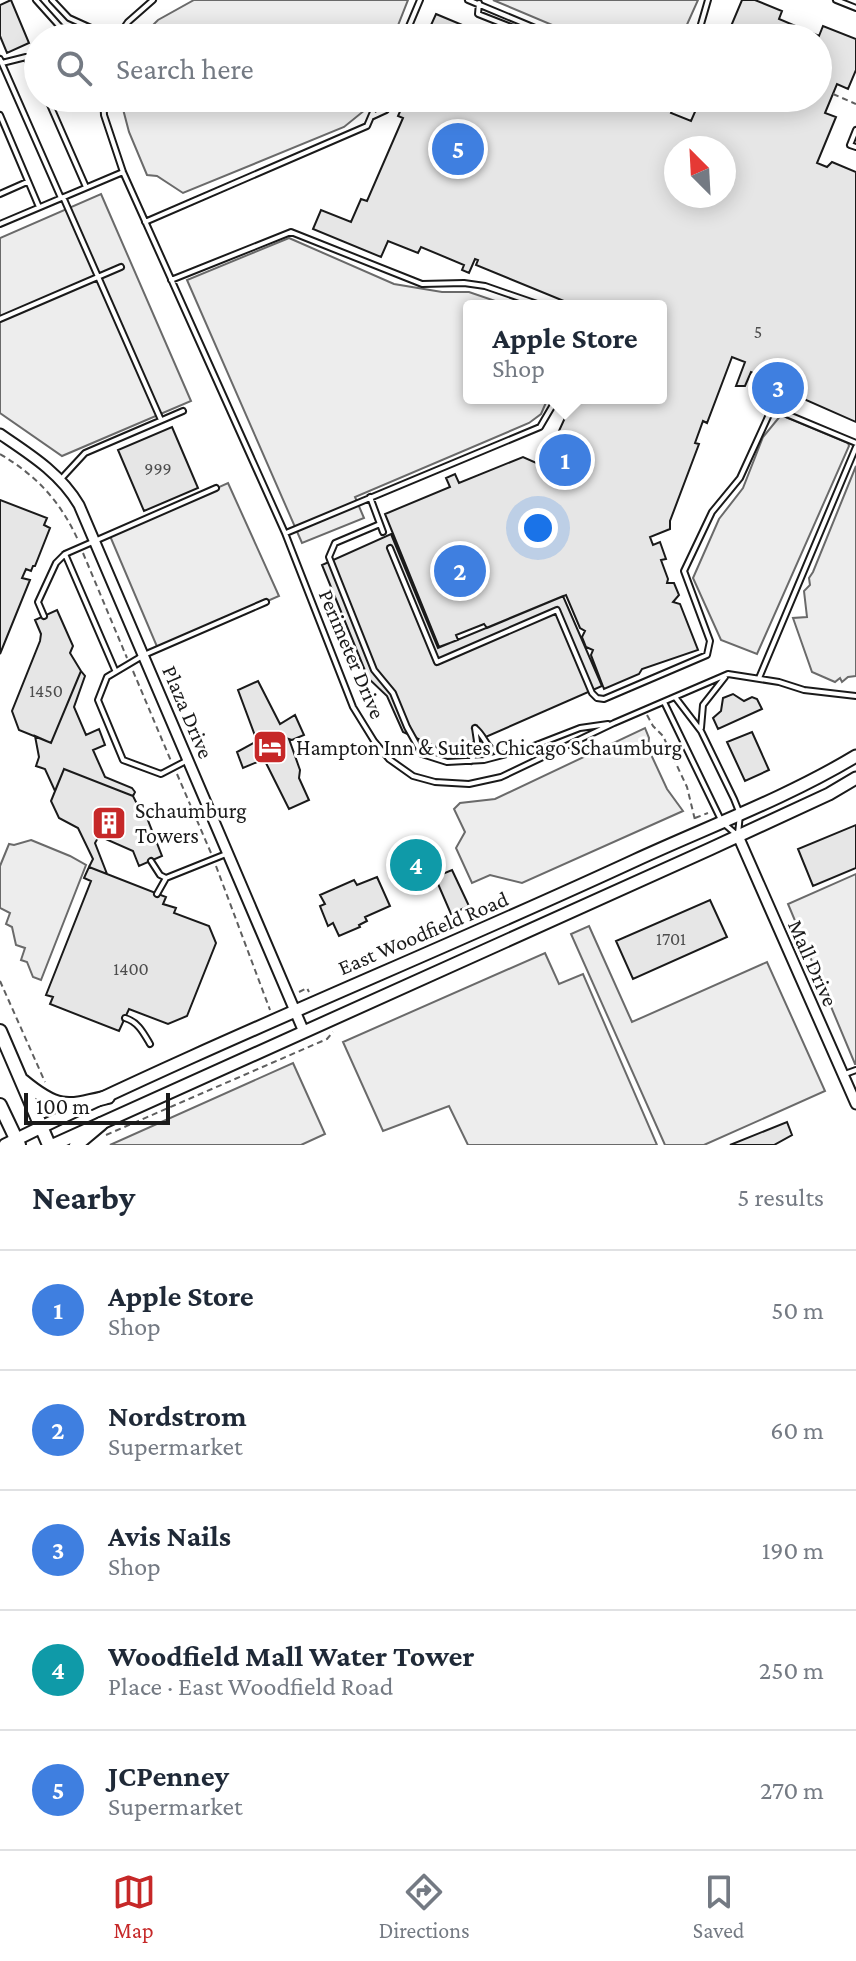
<!DOCTYPE html>
<html lang="en">
<head>
<meta charset="utf-8">
<style>
  body { margin:0; font-family:"Crimson Pro",serif; background:#f6f6f7; color:#1f2937 }
  .compass { position:absolute; left:664px; top:136px; width:72px; height:72px; border-radius:50%; background:#fff; box-shadow:0 4px 20px #0003; rotate:336deg }
  .scale { position:absolute; left:24px; bottom:20px; width:146px; box-sizing:border-box; padding-left:8px; border:4px solid #1a1a1a; border-top:0; font-size:22px; line-height:28px; white-space:nowrap; color:#1a1a1a; -webkit-text-stroke:6px #fff; paint-order:stroke }
  .you { position:absolute; left:538px; top:528px; width:28px; height:28px; margin:-20px; border:6px solid #fff; border-radius:50%; background:#1a73e8; box-shadow:0 0 0 12px #1a73e833 }
  .badge { display:grid; place-items:center; width:52px; height:52px; border-radius:50%; background:#c62828; color:#fff; font-size:26px; font-weight:700 }
  .pin { position:absolute; translate:-50% -50%; border:4px solid #fff; box-shadow:0 2px 8px #0006 }
  .popup { position:absolute; left:463px; top:300px; width:204px; height:104px; box-sizing:border-box; display:grid; place-content:center; border-radius:8px; background:#fff; filter:drop-shadow(0 2px 6px #0005); font-size:26px; white-space:nowrap; color:#747a83 }
  .popup b { font-size:30px; color:#1f2937 }
  .popup::after { content:''; position:absolute; left:50%; top:100%; margin-left:-16px; border:16px solid transparent; border-top-color:#fff }
  .list { margin:0; padding:0; list-style:none }
  h2 { display:flex; justify-content:space-between; align-items:center; height:104px; margin:0; padding:0 32px; font-size:34px }
  h2 small { font-size:26px; font-weight:400; color:#747a83 }
  .list li { display:grid; grid-template-columns:52px 1fr auto; gap:24px; align-items:center; box-sizing:border-box; height:120px; padding:0 32px; border-top:2px solid #e0e1e3 }
  .list b { display:block; font-size:30px; white-space:nowrap }
  .list p { margin:0; font-size:26px; white-space:nowrap; color:#747a83 }
  .list em { font-size:26px; font-style:normal; color:#747a83 }
  .icon { flex:none; width:44px; height:44px; fill:none; stroke:currentColor; stroke-width:2; stroke-linecap:round; stroke-linejoin:round }
  .map { position:relative; flex:none; width:856px; height:1145px; overflow:hidden }
  .search { position:absolute; background:#fff; box-shadow:0 4px 20px #0003; left:24px; right:24px; top:24px; height:88px; display:flex; align-items:center; gap:20px; box-sizing:border-box; padding:0 28px; border-radius:44px; color:#747a83; font-size:30px }
  .sheet { height:704px; background:#fff }
  nav { display:flex; justify-content:space-around; align-items:center; box-sizing:border-box; height:112px; border-top:2px solid #e0e1e3; background:#fff; font-size:22px; color:#747a83 }
  nav a { display:grid; justify-items:center; gap:4px }
  nav .on { color:#c62828 }
  .map>svg:first-child { display:block }
  .parking { fill:#ededed; stroke:#6a6a6a; stroke-width:2 }
  .building { fill:#e6e6e6; stroke:#1a1a1a; stroke-width:2; fill-rule:evenodd }
  .lines { fill:none; stroke-linecap:round; stroke-linejoin:round }
  .service-casing { stroke:#1a1a1a; stroke-width:8 }
  .minor-casing { stroke:#1a1a1a; stroke-width:13 }
  .tertiary-casing { stroke:#1a1a1a; stroke-width:15 }
  .secondary-casing { stroke:#1a1a1a; stroke-width:16 }
  .path { stroke:#5f5f5f; stroke-width:2; stroke-dasharray:6 4; stroke-linecap:butt }
  .service { stroke:#fff; stroke-width:4 }
  .minor { stroke:#fff; stroke-width:9 }
  .tertiary { stroke:#fff; stroke-width:11 }
  .secondary { stroke:#fff; stroke-width:12 }
  .path-bridge { stroke:#5f5f5f; stroke-width:2; stroke-dasharray:6 4; stroke-linecap:butt }
  .labels { text-anchor:middle; dominant-baseline:central; stroke-width:6; stroke-linejoin:round; paint-order:stroke }
  .number-label { font-size:18px; fill:#4d4d4d }
  .street-label { font-size:22px; fill:#1a1a1a; stroke:#fff }
  .poi-label { font-size:22px; fill:#1a1a1a; stroke:#fff; text-anchor:start }
</style>
</head>
<body>
<div class="map">
<svg width="856" height="1145" viewBox="0 0 856 1145">
  <rect width="100%" height="100%" fill="#fff"/>
  <path class="parking" d="M 194,0 L 408,0 L 393,38 L 151,38 L 145,33 L 158,20 Z
    M 493,0 L 698,0 L 681,38 L 583,38 Z
    M 123,98 L 370,98 L 365,110 L 344,127 L 183,193 L 157,176 L 147,175 L 129,132 L 123,109 Z
    M 101,194 L 191,401 L 62,456 L 0,413 L 0,238 Z
    M 289,238 L 394,284 L 442,292 L 469,292 L 510,306 L 469,306 L 469,398 L 548,398 L 541,414 L 529,423 L 355,497 L 364,518 L 302,543 L 187,280 Z
    M 781,415 L 848,443 L 849,446 L 757,654 L 721,640 L 693,578 L 719,519 L 743,488 L 763,437 Z
    M 856,466 L 856,676 L 848,677 L 842,682 L 840,678 L 835,682 L 812,672 L 793,618 L 807,617 L 804,591 L 810,585 L 809,578 L 813,572 Z
    M 228,483 L 279,596 L 158,649 L 110,536 Z
    M 645,728 L 649,738 L 648,748 L 667,789 L 683,811 L 522,883 L 490,875 L 472,883 L 456,848 L 465,832 L 454,809 L 460,803 L 495,799 Z
    M 31,840 L 70,856 L 86,865 L 41,980 L 33,977 L 27,962 L 21,960 L 25,948 L 16,945 L 12,927 L 6,924 L 10,913 L 0,908 L 0,866 L 9,844 L 14,845 Z
    M 856,874 L 856,1064 L 855,1064 L 788,904 Z
    M 589,926 L 632,1022 L 767,962 L 825,1091 L 704,1145 L 665,1145 L 571,934 Z
    M 545,953 L 559,984 L 583,974 L 657,1145 L 468,1145 L 449,1106 L 383,1131 L 343,1042 Z
    M 293,1063 L 325,1134 L 301,1145 L 110,1145 Z"/>
  <path class="building" d="M 11,0 L 29,43 L 7,53 L 0,36 L 0,5 Z
    M 742,0 L 755,0 L 782,11 L 779,19 L 819,36 L 823,26 L 856,39 L 856,70 L 848,89 L 837,84 L 825,113 L 836,117 L 817,163 L 827,167 L 832,162 L 856,172 L 856,422 L 763,381 L 763,377 L 751,372 L 745,386 L 736,386 L 745,362 L 732,357 L 707,423 L 703,421 L 695,443 L 699,444 L 670,521 L 670,529 L 650,537 L 653,545 L 660,542 L 666,559 L 661,560 L 668,579 L 667,583 L 674,583 L 679,595 L 673,602 L 680,604 L 698,650 L 642,669 L 639,674 L 604,689 L 591,655 L 593,650 L 586,647 L 582,637 L 585,631 L 580,628 L 566,595 L 487,628 L 484,624 L 456,635 L 458,640 L 439,647 L 385,514 L 450,487 L 446,478 L 455,474 L 459,483 L 523,457 L 543,466 L 574,398 L 661,398 L 661,306 L 576,306 L 476,265 L 478,260 L 475,259 L 469,273 L 462,270 L 464,265 L 421,247 L 418,253 L 388,241 L 381,257 L 313,229 L 321,210 L 351,222 L 361,199 L 367,201 L 403,118 L 398,116 L 406,98 L 650,98 L 673,108 L 671,113 L 691,121 L 701,98 L 818,98 L 818,38 L 726,38 ZM 676,148 L 724,148 L 724,196 L 676,196 Z
    M 436,14 L 486,35 L 488,30 L 506,38 L 436,38 L 427,34 Z
    M 172,427 L 198,488 L 144,511 L 118,450 Z
    M 0,500 L 47,518 L 44,525 L 50,528 L 35,566 L 33,566 L 31,571 L 26,569 L 22,578 L 30,580 L 0,654 Z
    M 391,534 L 438,648 L 563,596 L 602,686 L 449,753 L 403,732 L 387,696 L 368,678 L 322,565 Z
    M 57,610 L 73,646 L 70,653 L 81,671 L 51,743 L 19,730 L 12,711 L 40,641 L 41,634 L 35,620 Z
    M 81,671 L 85,676 L 74,707 L 86,735 L 99,729 L 105,745 L 93,750 L 105,777 L 132,788 L 135,792 L 133,796 L 64,769 L 55,791 L 45,769 L 36,766 L 39,757 L 35,736 L 51,743 Z
    M 258,681 L 280,724 L 295,715 L 304,735 L 292,740 L 289,739 L 300,770 L 299,778 L 309,800 L 289,809 L 266,763 L 262,760 L 243,768 L 237,752 L 257,741 L 238,690 Z
    M 733,694 L 744,701 L 752,697 L 757,699 L 762,709 L 718,729 L 713,718 L 721,711 L 723,698 Z
    M 752,732 L 769,770 L 745,781 L 727,742 Z
    M 64,769 L 133,796 L 143,816 L 147,818 L 162,856 L 139,866 L 133,851 L 99,836 L 95,843 L 107,874 L 89,867 L 93,859 L 78,828 L 59,818 L 51,801 Z
    M 856,825 L 856,868 L 813,886 L 798,849 Z
    M405 864a11 11 0 1 1 22 0a11 11 0 1 1-22 0Z
    M 89,867 L 166,897 L 163,904 L 176,908 L 174,913 L 209,926 L 216,943 L 187,1016 L 168,1024 L 129,1009 L 119,1031 L 50,1004 L 53,997 L 46,995 L 91,881 L 84,878 Z
    M 452,870 L 469,906 L 451,914 L 435,877 Z
    M 377,877 L 390,906 L 365,917 L 367,921 L 359,925 L 360,927 L 339,936 L 333,923 L 328,926 L 320,906 L 325,904 L 320,895 L 354,880 L 357,885 Z
    M 710,900 L 727,937 L 633,979 L 616,941 Z
    M 787,1122 L 792,1135 L 774,1145 L 730,1145 Z"/>
  <g class="lines">
    <g class="service-casing">
      <path id="service" d="M 36,0 L 62,29 L 77,38
        M 52,0 L 69,18 L 113,38
        M 468,0 L 559,38
        M 836,0 L 856,8
        M 479,3 L 478,14 L 526,33 L 537,30
        M 117,38 L 128,22 L 153,0
        M 404,38 L 420,0
        M 697,38 L 708,0
        M 0,59 L 61,198
        M 2,63 L 26,57 L 38,78
        M 47,98 L 86,187
        M 103,98 L 104,115 L 123,172 L 285,533 L 353,707 L 374,741 L 389,759 L 413,776 L 435,782 L 469,784 L 501,777 L 614,723 L 728,674 L 779,682 L 804,690 L 856,696
        M 0,115 L 39,207
        M 373,116 L 386,110 L 391,98
        M 856,130 L 850,145 L 856,147
        M 0,194 L 27,182
        M 63,197 L 161,420
        M 145,222 L 367,126 L 379,98
        M 0,224 L 123,172
        M 171,280 L 291,232 L 422,284 L 464,283 L 485,286 L 543,306
        M 0,319 L 121,267
        M 61,479 L 85,453 L 183,411
        M 370,497 L 383,532
        M 380,524 L 335,543 L 329,557 L 374,670 L 393,693 L 407,727 L 422,754 L 447,762 L 484,760 L 526,749 L 580,728 L 608,724
        M 286,533 L 540,427 L 557,398
        M 390,548 L 437,662 L 557,610 L 592,693 L 597,698 L 604,699 L 707,655 L 710,641 L 684,571 L 712,512 L 740,478 L 772,408 L 856,443
        M 44,616 L 38,602 L 56,563 L 65,554
        M 115,670 L 65,554 L 216,488
        M 759,678 L 856,447
        M 675,697 L 701,731 L 734,799 L 740,814 L 738,834
        M 664,702 L 722,822 L 736,834
        M 475,728 C 487,738 484,748 501,754
        M 701,728 L 703,705 L 725,677
        M 186,761 L 161,774 L 123,760 L 98,700 L 107,677 L 144,655 L 266,602
        M 471,761 L 478,748 L 475,728
        M 151,861 L 160,875 L 166,878 L 226,854
        M 157,894 L 166,878
        M 125,1018 C 138,1022 143,1032 150,1044
        M 845,1074 L 856,1070"/>
    </g>
    <g class="minor-casing">
      <path id="minor" d="M 0,434 C 31,455 60,473 79,505 L 304,1032
        M 738,836 L 856,1104"/>
    </g>
    <g class="tertiary-casing">
      <path id="tertiary" d="M 5,1145 C 212,1042 427,957 636,860 C 710,826 786,798 856,756
        M 53,1145 L 710,849 L 829,794 L 856,778"/>
    </g>
    <g class="secondary-casing">
      <path id="secondary" d="M 0,1031 L 49,1145
        M 23,1081 C 58,1110 66,1107 108,1097
        M 0,1105 L 19,1145
        M 76,1145 L 101,1124"/>
    </g>
    <path class="path" d="M 0,454 C 37,476 60,501 78,540
      M 83,553 L 127,658
      M 133,671 L 171,761
      M 647,715 L 653,726 L 663,736 L 687,787 L 695,820
      M 177,774 L 211,853
      M 695,818 L 708,813
      M 216,866 L 270,1010
      M 0,981 L 45,1082
      M 299,992 L 307,988 L 309,992
      M 106,1135 L 327,1039 L 333,1032"/>
    <use href="#service" class="service"/>
    <use href="#minor" class="minor"/>
    <use href="#tertiary" class="tertiary"/>
    <use href="#secondary" class="secondary"/>
    <path class="path-bridge" d="M 833,94 L 856,104"/>
  </g>
  <defs>
    <g id="hotel-square" transform="scale(1.8)"><rect x="-9" y="-9" width="18" height="18" rx="4" fill="#c62828" stroke="#fff"/><path d="M-6-4.5h1.5V1H6V5H4.5V3h-9V5H-6ZM-4 0a1.8 1.8 0 1 1 3.6 0ZM.5 0V-2.5h3Q6-2.5 6 0Z" fill="#fff"/></g>
    <g id="building-square" transform="scale(1.8)"><rect x="-9" y="-9" width="18" height="18" rx="4" fill="#c62828" stroke="#fff"/><path d="M-4-6H4V6H1V3H-1V6H-4ZM-2.5-4.3h1.7v1.8h-1.7ZM.8-4.3h1.7v1.8H.8ZM-2.5-1h1.7V.8h-1.7ZM.8-1h1.7V.8H.8Z" fill="#fff"/></g>
  </defs>
  <g fill-rule="evenodd">
    <use href="#hotel-square" x="270" y="747"/>
    <use href="#building-square" x="109" y="823"/>
  </g>
  <g class="labels">
    <g class="number-label">
      <text x="758" y="332">5</text>
      <text x="158" y="469">999</text>
      <text x="46" y="691">1450</text>
      <text x="671" y="939">1701</text>
      <text x="131" y="969">1400</text>
    </g>
    <g class="street-label">
      <text transform="translate(352 654) rotate(67)">Perimeter Drive</text>
      <text transform="translate(188 712) rotate(67)">Plaza Drive</text>
      <text transform="translate(423 933) rotate(-23)">East Woodfield Road</text>
      <text transform="translate(813 963) rotate(66)">Mall Drive</text>
    </g>
    <g class="poi-label">
      <text x="296" y="747">Hampton Inn &amp; Suites Chicago Schaumburg</text>
      <text x="135" y="810">Schaumburg<tspan x="135" dy="25">Towers</tspan></text>
    </g>
  </g>
</svg>
<svg class="compass" viewBox="-18 -18 36 36"><path d="M0-13l5 13h-10z" fill="#e53935"/><path d="M0 13l5-13h-10z" fill="#747a83"/></svg>
<div class="scale">100 m</div>
<div class="you"></div>
<div class="pin badge" style="left:565px;top:460px;background:#3f7fe0">1</div>
<div class="popup"><b>Apple Store</b>Shop</div>
<div class="pin badge" style="left:460px;top:571px;background:#3f7fe0">2</div>
<div class="pin badge" style="left:778px;top:388px;background:#3f7fe0">3</div>
<div class="pin badge" style="left:416px;top:865px;background:#0f9aa8">4</div>
<div class="pin badge" style="left:458px;top:149px;background:#3f7fe0">5</div>
<div class="search"><svg class="icon" aria-label="search" viewBox="0 0 24 24"><circle cx="10" cy="10" r="6"/><path d="M15 15l6 6"/></svg>Search here</div>
</div>
<section class="sheet">
<h2>Nearby<small>5 results</small></h2>
<ul class="list">
<li><span class="badge" style="background:#3f7fe0">1</span><div><b>Apple Store</b><p>Shop</p></div><em>50 m</em></li>
<li><span class="badge" style="background:#3f7fe0">2</span><div><b>Nordstrom</b><p>Supermarket</p></div><em>60 m</em></li>
<li><span class="badge" style="background:#3f7fe0">3</span><div><b>Avis Nails</b><p>Shop</p></div><em>190 m</em></li>
<li><span class="badge" style="background:#0f9aa8">4</span><div><b>Woodfield Mall Water Tower</b><p>Place · East Woodfield Road</p></div><em>250 m</em></li>
<li><span class="badge" style="background:#3f7fe0">5</span><div><b>JCPenney</b><p>Supermarket</p></div><em>270 m</em></li>
</ul>
</section>
<nav>
<a class="on"><svg class="icon" aria-label="map" viewBox="0 0 24 24"><path d="M3 6l6-2 6 2 6-2v14l-6 2-6-2-6 2zM9 4v14M15 6v14"/></svg>Map</a>
<a><svg class="icon" aria-label="directions" viewBox="0 0 24 24"><path d="M12 3l9 9-9 9-9-9zM9 14v-3h6M13 9l2 2-2 2"/></svg>Directions</a>
<a><svg class="icon" aria-label="saved" viewBox="0 0 24 24"><path d="M7 4h10v16l-5-4-5 4z"/></svg>Saved</a>
</nav>
</body>
</html>
